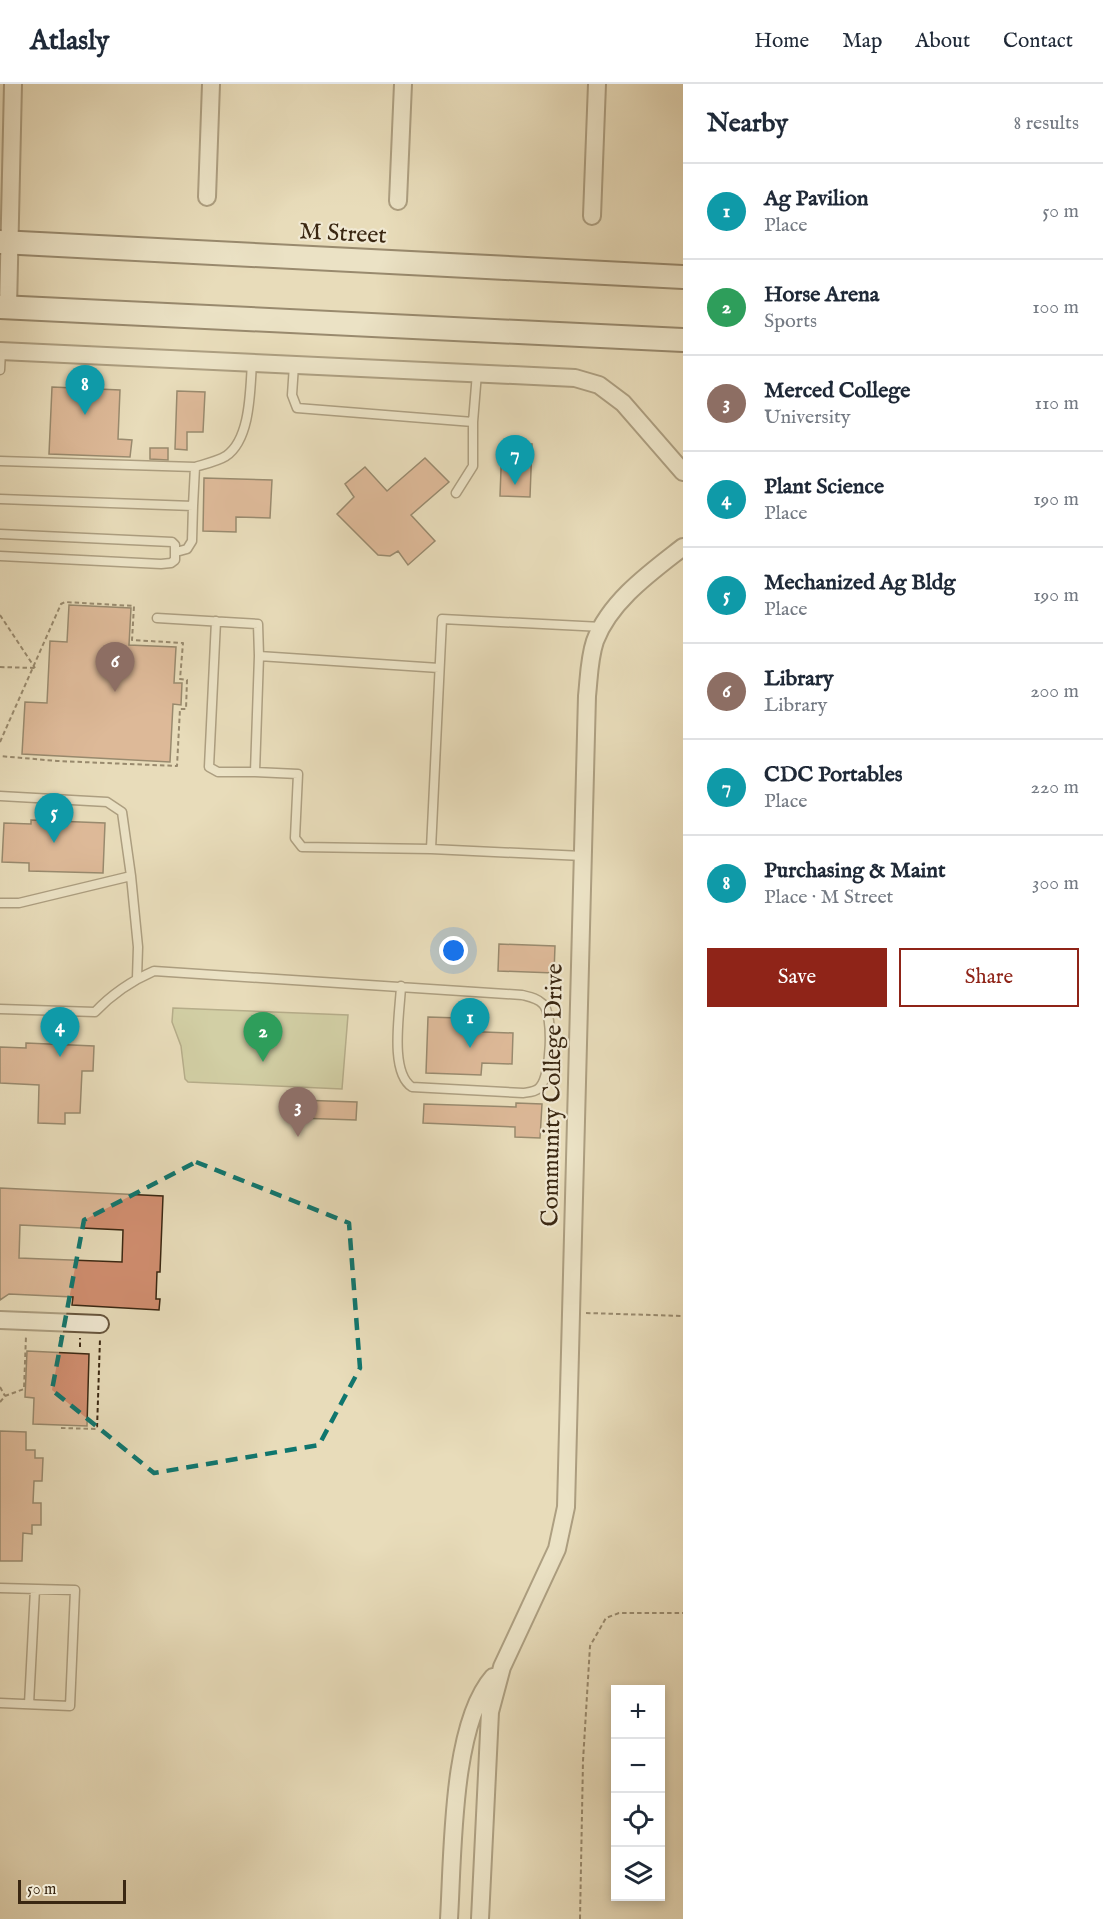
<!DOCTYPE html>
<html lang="en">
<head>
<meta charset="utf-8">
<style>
  body { margin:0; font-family:"IM FELL English",serif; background:#f2f2f3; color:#1f2937 }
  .controls { position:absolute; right:18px; bottom:18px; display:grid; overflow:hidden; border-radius:0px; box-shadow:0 3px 9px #0003 }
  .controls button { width:54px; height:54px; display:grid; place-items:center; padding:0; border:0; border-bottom:2px solid #e0e1e3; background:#fff; color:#1f2937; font:30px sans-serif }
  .scale { position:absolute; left:18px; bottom:15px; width:108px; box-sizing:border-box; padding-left:6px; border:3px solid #3a2712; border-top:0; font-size:16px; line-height:21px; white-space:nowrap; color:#3a2712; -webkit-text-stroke:4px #f0e8d2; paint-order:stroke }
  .you { position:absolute; left:454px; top:867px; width:21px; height:21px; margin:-15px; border:4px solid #fff; border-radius:50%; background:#1a73e8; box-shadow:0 0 0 9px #1a73e833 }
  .badge { display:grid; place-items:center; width:39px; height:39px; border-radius:50%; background:#8f2418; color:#fff; font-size:20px; font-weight:700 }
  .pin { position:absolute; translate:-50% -50px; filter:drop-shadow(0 2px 3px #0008) }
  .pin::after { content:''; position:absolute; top:32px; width:21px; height:18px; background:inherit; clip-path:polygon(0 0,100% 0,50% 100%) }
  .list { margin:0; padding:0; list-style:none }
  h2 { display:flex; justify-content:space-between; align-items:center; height:78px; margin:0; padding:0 24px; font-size:26px }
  h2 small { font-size:20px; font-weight:400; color:#747a83 }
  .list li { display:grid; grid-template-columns:39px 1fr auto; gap:18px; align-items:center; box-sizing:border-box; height:96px; padding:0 24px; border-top:2px solid #e0e1e3 }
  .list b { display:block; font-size:22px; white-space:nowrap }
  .list p { margin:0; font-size:20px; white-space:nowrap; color:#747a83 }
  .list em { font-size:20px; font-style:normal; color:#747a83 }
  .actions { display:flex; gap:12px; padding:18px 24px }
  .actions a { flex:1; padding:14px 0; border:2px solid #8f2418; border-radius:0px; text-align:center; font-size:21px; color:#8f2418 }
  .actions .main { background:#8f2418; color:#fff }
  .icon { flex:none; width:33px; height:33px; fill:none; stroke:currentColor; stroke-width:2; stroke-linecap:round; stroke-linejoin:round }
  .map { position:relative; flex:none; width:683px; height:1835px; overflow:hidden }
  header { display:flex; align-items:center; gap:36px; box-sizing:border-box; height:84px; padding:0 30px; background:#fff; border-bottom:2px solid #e0e1e3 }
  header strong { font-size:28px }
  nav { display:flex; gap:33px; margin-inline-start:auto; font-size:21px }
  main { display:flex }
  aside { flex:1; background:#fff }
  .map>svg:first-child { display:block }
  .green { fill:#b9bf8d; stroke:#7a7350; stroke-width:1.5 }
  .building { fill:#d18e70; stroke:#3a2712; stroke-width:1.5; fill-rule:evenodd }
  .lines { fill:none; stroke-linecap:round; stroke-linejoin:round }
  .lane-casing { stroke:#66543c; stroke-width:11 }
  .street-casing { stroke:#66543c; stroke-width:20 }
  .secondary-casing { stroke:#3a2712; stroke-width:26 }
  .path { stroke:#3a2712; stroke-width:2; stroke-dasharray:4.5 3; stroke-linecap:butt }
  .lane { stroke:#f0e8d2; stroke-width:8 }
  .street { stroke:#f0e8d2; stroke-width:16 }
  .secondary { stroke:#f0e8d2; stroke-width:22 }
  .marked { fill:none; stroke:#0f766e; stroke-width:4.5; stroke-dasharray:12 8; stroke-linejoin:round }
  .labels { text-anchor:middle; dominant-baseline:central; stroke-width:4.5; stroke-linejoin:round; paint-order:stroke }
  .street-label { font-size:24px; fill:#3a2712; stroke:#f0e8d2 }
</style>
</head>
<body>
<header>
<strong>Atlasly</strong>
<nav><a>Home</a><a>Map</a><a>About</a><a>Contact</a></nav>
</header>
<main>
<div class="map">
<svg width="683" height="1835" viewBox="0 0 683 1835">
  <rect width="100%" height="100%" fill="#e8dcba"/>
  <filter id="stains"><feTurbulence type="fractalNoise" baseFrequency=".00333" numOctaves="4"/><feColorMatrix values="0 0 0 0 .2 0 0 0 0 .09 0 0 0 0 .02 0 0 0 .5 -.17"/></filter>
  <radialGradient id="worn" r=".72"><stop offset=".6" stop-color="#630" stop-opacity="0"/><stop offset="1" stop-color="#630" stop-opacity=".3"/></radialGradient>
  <path class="green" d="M 173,924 L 348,931 L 342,1005 L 188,998 L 185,995 L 181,962 L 172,938 Z"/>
  <path class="building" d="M 52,303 L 120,306 L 118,355 L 132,356 L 130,373 L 49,370 Z
    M 177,307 L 205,308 L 203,348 L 187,348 L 187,366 L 175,365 Z
    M 502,358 L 532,360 L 530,413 L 500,412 Z
    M 150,364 L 168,364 L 168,376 L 150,375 Z
    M 425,374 L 449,398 L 411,431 L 435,457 L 408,481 L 398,467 L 390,472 L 378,471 L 337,430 L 354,413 L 345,400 L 365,383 L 387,407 Z
    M 204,394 L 272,396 L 270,434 L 236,433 L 236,448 L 203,447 Z
    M 69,521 L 131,524 L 129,561 L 176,563 L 174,599 L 182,599 L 181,621 L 173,620 L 170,678 L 22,670 L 25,618 L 47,619 L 50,557 L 67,558 Z
    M 31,736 L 105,739 L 103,789 L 29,787 L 29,779 L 2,778 L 4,739 L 31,740 Z
    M 499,860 L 555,862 L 554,889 L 498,887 Z
    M 428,933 L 459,934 L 458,947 L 513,949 L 512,980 L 482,979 L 481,991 L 426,989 Z
    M 26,959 L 94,962 L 93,987 L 82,987 L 80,1029 L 65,1029 L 65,1040 L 38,1039 L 39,1001 L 0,999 L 0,963 L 26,964 Z
    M 299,1016 L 357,1018 L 356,1036 L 298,1034 Z
    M 516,1019 L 542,1020 L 540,1054 L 515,1053 L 515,1043 L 423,1039 L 424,1020 L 516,1023 Z
    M 0,1104 L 163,1112 L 160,1188 L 157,1188 L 156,1215 L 160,1215 L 159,1226 L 72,1221 L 73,1213 L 9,1210 L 0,1216 ZM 20,1141 L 123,1146 L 122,1178 L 19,1174 Z
    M 27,1267 L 89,1270 L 87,1342 L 33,1340 L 34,1314 L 25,1313 Z
    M 0,1347 L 26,1348 L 26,1366 L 35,1366 L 35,1374 L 43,1374 L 42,1397 L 34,1397 L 33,1419 L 41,1419 L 41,1441 L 32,1441 L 32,1450 L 23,1449 L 22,1477 L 0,1477 Z"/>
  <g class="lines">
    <g class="lane-casing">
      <path id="lane" d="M 294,281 L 292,311 L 297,324 L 473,338
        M 0,286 L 1,267
        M 0,377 L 195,383 L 193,422 L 0,415
        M 195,383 C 205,380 218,377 226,372 C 251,355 250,305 252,279
        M 456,409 L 473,382 L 473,338 L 477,289
        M 0,450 L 172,458 L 175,461 L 175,476 L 171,479 L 161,480 L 0,472
        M 176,468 L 187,465 L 192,457 L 193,422
        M 157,534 L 258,540 L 259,572
        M 216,537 L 209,683 L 218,688 L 255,688
        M 0,712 L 107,718 L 122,728 L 131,792 L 19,819 L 0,819
        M 431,765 L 302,763 L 295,754 L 298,690 L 255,688 L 259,572 L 439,584
        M 583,772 L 431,765 L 442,535 L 602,543
        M 131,792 L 138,863 L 137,894
        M 0,925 L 95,928 C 112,910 131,897 154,887 L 522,911 C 530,913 537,914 543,920 C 554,932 551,991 540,1003 C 536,1008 530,1008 523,1009 L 412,1003 C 389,988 400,928 401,902
        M 0,1504 L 75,1506 L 70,1622 L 0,1619
        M 29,1620 L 35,1505"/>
    </g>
    <g class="street-casing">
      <path id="street" d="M 207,113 L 211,0
        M 398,117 L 403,0
        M 592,132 L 597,0
        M 8,224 L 13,0
        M 0,267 L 575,294 L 599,301 L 623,319 L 683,388
        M 0,1236 L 100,1240
        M 449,1835 C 453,1771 451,1641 493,1593
        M 480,1835 L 490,1628 L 502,1583 L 557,1465 L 566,1423 L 587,612 C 589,594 589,575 595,557 C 610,517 651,488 683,463"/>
    </g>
    <g class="secondary-casing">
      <path id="secondary" d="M 0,158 L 683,193
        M 0,223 L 683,256"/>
    </g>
    <path class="path" d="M 0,531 L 35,584
      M 0,583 L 35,584
      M 0,658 L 61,520 L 65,518 L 134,522 L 132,556 L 183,559 L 180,595 L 187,596 L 186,625 L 180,625 L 177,682 L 57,677 L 0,672
      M 586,1229 L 683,1232
      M 60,1262 L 60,1253
      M 80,1263 L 80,1254
      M 0,1303 L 5,1312
      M 0,1318 L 5,1312 L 24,1305 L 26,1252
      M 61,1344 L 97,1345 L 100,1255
      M 580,1835 L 583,1677 L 590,1562 L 606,1534 L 619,1529 L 683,1529"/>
    <use href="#lane" class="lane"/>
    <use href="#street" class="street"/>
    <use href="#secondary" class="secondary"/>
  </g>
  <path d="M0 0H683V1835H0ZM 196,1078 L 349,1139 L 360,1284 L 319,1361 L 154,1389 L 52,1306 L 84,1136 Z" fill="#e8dcba" fill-opacity=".55" fill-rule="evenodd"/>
  <path class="marked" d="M 196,1078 L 349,1139 L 360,1284 L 319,1361 L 154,1389 L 52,1306 L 84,1136 Z"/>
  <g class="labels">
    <g class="street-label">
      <text transform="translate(343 150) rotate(3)">M Street</text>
      <text transform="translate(553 1011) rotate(-89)">Community College Drive</text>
    </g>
  </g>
  <rect width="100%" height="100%" filter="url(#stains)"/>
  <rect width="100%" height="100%" fill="url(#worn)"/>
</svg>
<div class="controls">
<button>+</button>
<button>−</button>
<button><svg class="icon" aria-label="locate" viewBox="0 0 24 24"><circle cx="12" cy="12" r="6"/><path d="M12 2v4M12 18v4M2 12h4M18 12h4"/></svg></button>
<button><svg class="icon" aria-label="layers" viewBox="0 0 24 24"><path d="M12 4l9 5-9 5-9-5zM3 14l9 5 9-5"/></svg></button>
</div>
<div class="scale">50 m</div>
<div class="you"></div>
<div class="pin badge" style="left:470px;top:964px;background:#0f9aa8">1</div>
<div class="pin badge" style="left:263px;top:978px;background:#2e9e5b">2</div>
<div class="pin badge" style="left:298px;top:1053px;background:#8d6e63">3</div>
<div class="pin badge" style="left:60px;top:973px;background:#0f9aa8">4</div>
<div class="pin badge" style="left:54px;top:759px;background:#0f9aa8">5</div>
<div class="pin badge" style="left:115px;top:608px;background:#8d6e63">6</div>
<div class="pin badge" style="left:515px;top:401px;background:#0f9aa8">7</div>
<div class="pin badge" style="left:85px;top:331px;background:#0f9aa8">8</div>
</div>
<aside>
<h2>Nearby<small>8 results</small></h2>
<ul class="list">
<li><span class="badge" style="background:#0f9aa8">1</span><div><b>Ag Pavilion</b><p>Place</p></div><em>50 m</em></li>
<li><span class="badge" style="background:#2e9e5b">2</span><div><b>Horse Arena</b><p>Sports</p></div><em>100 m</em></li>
<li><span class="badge" style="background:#8d6e63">3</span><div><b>Merced College</b><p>University</p></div><em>110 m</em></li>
<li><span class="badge" style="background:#0f9aa8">4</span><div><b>Plant Science</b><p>Place</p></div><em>190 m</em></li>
<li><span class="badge" style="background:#0f9aa8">5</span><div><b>Mechanized Ag Bldg</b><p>Place</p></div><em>190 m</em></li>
<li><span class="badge" style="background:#8d6e63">6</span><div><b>Library</b><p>Library</p></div><em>200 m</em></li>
<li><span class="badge" style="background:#0f9aa8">7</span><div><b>CDC Portables</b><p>Place</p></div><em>220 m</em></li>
<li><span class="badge" style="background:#0f9aa8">8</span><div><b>Purchasing &amp; Maint</b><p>Place · M Street</p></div><em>300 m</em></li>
</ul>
<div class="actions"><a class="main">Save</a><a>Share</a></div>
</aside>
</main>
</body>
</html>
